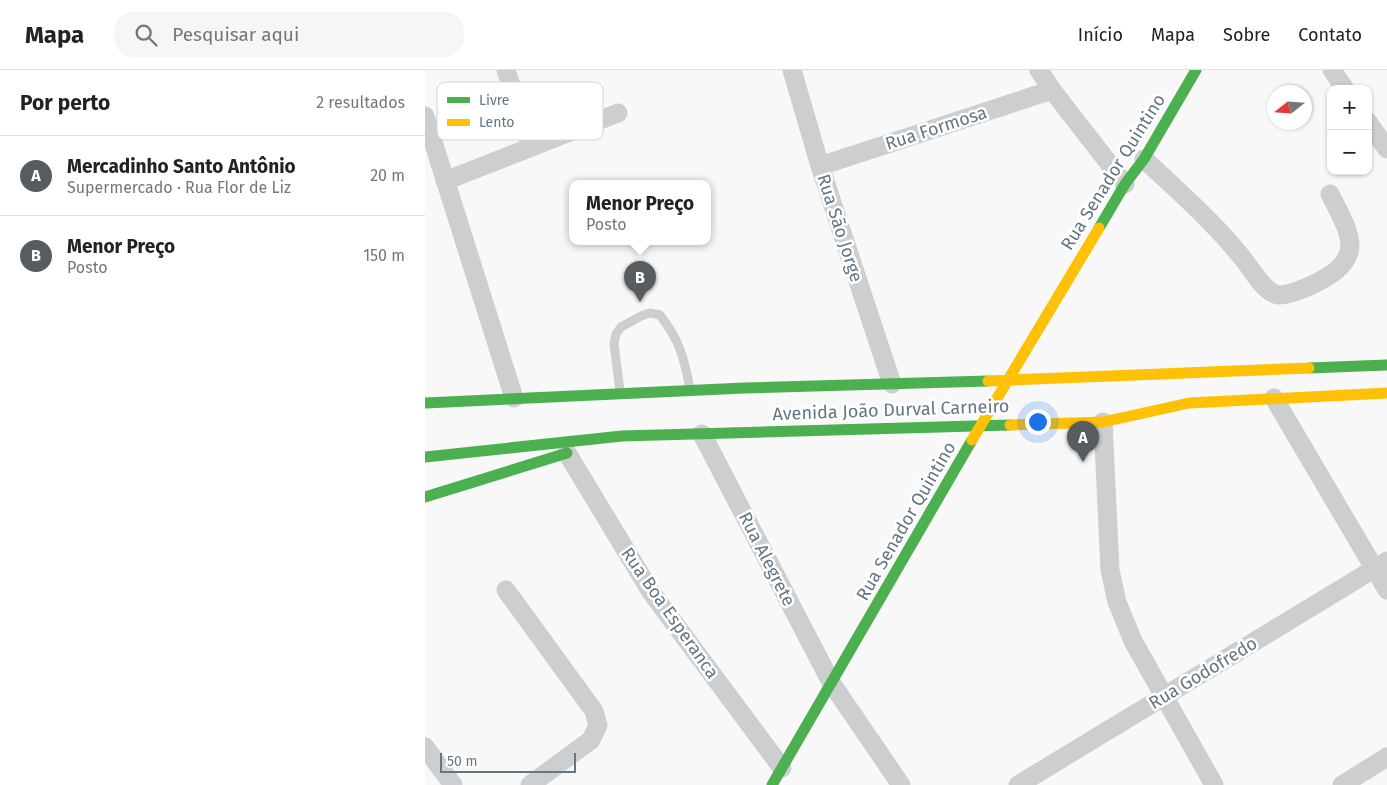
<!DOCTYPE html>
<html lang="pt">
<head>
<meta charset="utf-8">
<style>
  body { margin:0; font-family:"Fira Sans",sans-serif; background:#f6f6f6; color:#222 }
  .controls { position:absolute; right:15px; top:15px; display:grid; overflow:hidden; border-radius:10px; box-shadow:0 1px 4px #0004 }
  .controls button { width:45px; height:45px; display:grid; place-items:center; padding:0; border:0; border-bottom:1px solid #e0e0e0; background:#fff; color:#222; font:25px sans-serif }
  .compass { position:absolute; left:842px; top:15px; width:45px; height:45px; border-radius:50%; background:#fff; box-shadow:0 1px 4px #0004; rotate:253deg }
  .scale { position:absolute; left:15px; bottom:12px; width:136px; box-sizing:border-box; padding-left:5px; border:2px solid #637683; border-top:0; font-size:14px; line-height:18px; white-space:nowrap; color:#637683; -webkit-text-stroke:4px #fff; paint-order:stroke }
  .you { position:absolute; left:612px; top:351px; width:18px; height:18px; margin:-12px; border:4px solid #fff; border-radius:50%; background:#1a73e8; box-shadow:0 0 0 8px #1a73e833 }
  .badge { display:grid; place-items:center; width:32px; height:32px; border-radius:50%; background:#575c60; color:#fff; font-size:16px; font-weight:700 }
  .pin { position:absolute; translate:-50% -41px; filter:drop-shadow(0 1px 2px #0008) }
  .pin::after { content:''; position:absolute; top:26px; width:18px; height:15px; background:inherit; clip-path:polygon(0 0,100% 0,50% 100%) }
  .popup { position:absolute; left:144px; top:110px; width:142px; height:65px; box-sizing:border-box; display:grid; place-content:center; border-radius:10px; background:#fff; filter:drop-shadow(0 1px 4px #0005); font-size:16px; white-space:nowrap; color:#767676 }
  .popup b { font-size:19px; color:#222 }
  .popup::after { content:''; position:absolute; left:50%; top:100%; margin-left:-10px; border:10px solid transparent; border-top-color:#fff }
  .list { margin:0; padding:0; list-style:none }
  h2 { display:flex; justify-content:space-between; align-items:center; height:65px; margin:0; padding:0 20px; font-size:21px }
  h2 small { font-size:16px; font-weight:400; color:#767676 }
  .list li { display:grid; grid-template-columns:32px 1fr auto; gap:15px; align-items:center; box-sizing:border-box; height:80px; padding:0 20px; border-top:1px solid #e0e0e0 }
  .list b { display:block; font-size:19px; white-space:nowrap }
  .list p { margin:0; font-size:16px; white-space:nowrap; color:#767676 }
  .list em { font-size:16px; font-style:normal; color:#767676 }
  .icon { flex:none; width:28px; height:28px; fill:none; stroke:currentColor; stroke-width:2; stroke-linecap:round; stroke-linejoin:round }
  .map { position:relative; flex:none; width:962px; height:715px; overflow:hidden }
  header { display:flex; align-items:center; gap:30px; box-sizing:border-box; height:70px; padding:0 25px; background:#fff; border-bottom:1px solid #e0e0e0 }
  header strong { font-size:24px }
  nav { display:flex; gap:28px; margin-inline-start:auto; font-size:18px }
  .search { width:350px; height:45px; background:#f6f6f6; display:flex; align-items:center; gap:12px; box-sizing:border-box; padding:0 18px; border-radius:20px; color:#767676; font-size:19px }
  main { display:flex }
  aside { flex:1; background:#fff }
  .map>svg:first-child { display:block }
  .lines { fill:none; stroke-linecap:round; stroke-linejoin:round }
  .lane { stroke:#cdcecf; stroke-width:9 }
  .street { stroke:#cdcecf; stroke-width:19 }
  .fast { stroke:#4caf50; stroke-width:11 }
  .slow { stroke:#ffc107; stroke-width:11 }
  .labels { text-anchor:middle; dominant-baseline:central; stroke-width:5; stroke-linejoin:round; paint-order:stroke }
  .street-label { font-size:18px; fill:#637683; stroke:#fff }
  .key { fill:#fff; stroke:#d0d6da; stroke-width:1 }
  .key-label { font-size:14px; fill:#637683 }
</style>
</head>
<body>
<header>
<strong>Mapa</strong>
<div class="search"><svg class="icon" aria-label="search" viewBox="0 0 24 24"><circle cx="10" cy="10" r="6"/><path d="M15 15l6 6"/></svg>Pesquisar aqui</div>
<nav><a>Início</a><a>Mapa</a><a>Sobre</a><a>Contato</a></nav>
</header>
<main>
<aside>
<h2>Por perto<small>2 resultados</small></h2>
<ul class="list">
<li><span class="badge">A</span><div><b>Mercadinho Santo Antônio</b><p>Supermercado · Rua Flor de Liz</p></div><em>20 m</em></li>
<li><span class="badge">B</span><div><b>Menor Preço</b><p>Posto</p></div><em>150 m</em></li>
</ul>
</aside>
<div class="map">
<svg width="962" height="715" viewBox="0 0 962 715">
  <rect width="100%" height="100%" fill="#f8f8f8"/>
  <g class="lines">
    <path class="lane" d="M 195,321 L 189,274 L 191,264 L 196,257 L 216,246 L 225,243 L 235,245 C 255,271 259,288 265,319"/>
    <path class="street" d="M 81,0 L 106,76
      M 367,0 L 395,96 L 467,314
      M 614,0 L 627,20 L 700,114
      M 907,0 L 920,19
      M 0,46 L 89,328
      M 943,52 L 962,79
      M 719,89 C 754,122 790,153 819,190 C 828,201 839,222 853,225 C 866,225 881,218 893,212 C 942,187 925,164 905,124
      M 395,96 L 627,20
      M 20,111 L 193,43
      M 849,328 L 962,520
      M 678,352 L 685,500 L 692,532 L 708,571 L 789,715
      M 277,364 L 407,614 L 476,715
      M 142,383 L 226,522 L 357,698
      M 81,520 L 169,641 L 173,655 L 166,670 L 105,715
      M 0,677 L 28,715
      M 593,715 L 962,491
      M 917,715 L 962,687"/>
    <path class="fast" d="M 674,158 L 700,114 L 719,89 L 771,0
      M 884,298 L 962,295
      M 0,333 L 319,318 L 563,311
      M 0,387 L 197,366 L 585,355
      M 0,427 L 142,383
      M 347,715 L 547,370"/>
    <path class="slow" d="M 563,311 L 884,298
      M 585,355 L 678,352 L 764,333 L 962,323
      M 547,370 L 674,158"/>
  </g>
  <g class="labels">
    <g class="street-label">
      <text transform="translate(511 58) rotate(-18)">Rua Formosa</text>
      <text transform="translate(688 102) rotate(-58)">Rua Senador Quintino</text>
      <text transform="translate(415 158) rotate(72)">Rua São Jorge</text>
      <text transform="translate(466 340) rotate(-2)">Avenida João Durval Carneiro</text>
      <text transform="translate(481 451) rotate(-60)">Rua Senador Quintino</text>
      <text transform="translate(342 489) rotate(63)">Rua Alegrete</text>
      <text transform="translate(245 543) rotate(55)">Rua Boa Esperanca</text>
      <text transform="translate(778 603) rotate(-31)">Rua Godofredo</text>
    </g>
  </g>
  <rect x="12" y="12" width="166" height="58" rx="8" class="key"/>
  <rect x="22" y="27" width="23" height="6" fill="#4caf50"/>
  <rect x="22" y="49" width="23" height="7" fill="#ffc107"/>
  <g class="key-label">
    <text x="54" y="35">Livre</text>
    <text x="54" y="57">Lento</text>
  </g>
</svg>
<div class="controls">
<button>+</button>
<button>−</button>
</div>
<svg class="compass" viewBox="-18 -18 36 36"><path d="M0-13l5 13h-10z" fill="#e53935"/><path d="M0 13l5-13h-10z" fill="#767676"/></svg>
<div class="scale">50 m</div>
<div class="you"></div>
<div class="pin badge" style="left:658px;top:392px">A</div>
<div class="pin badge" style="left:215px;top:232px">B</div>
<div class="popup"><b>Menor Preço</b>Posto</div>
</div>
</main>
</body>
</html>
